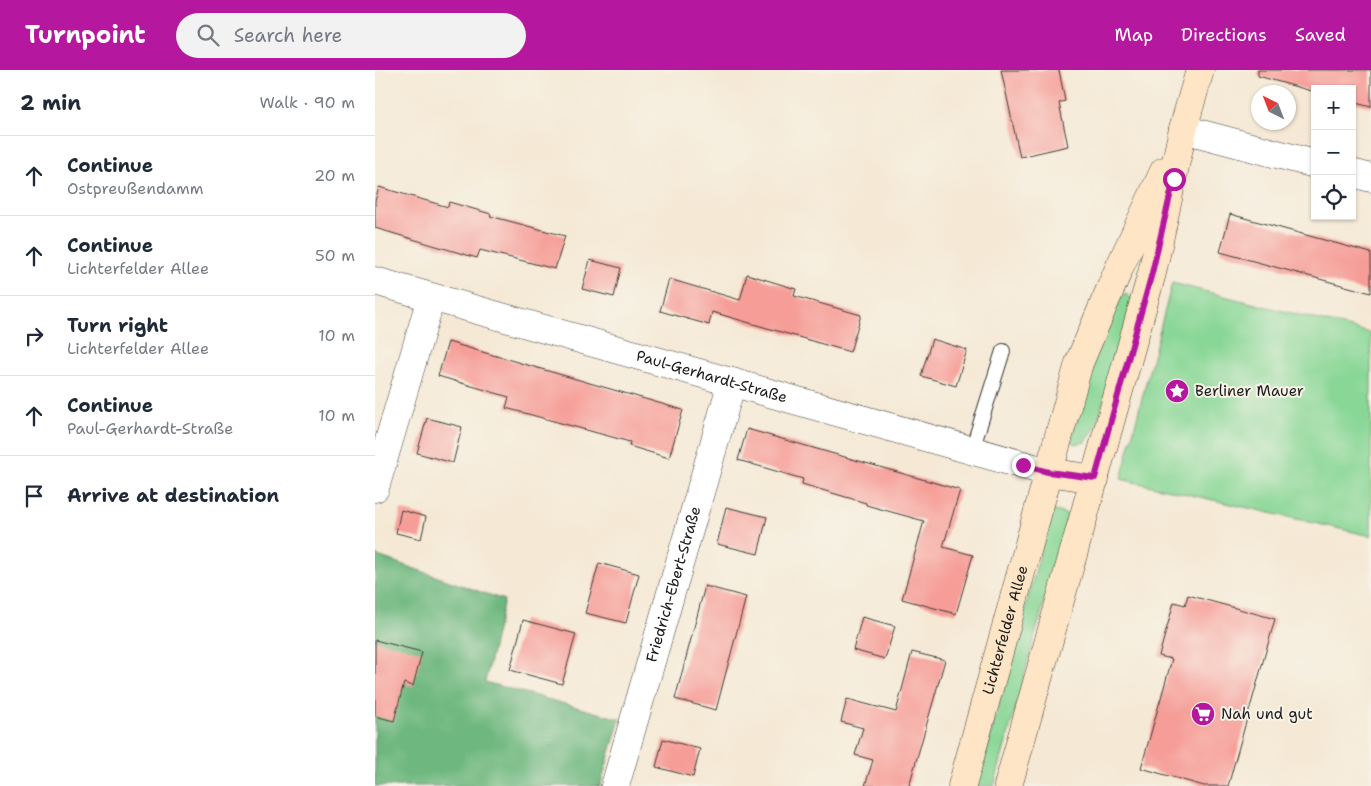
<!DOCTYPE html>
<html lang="en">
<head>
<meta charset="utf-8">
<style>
  body { margin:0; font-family:"Shantell Sans",sans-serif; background:#f2f2f3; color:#1f2937 }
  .controls { position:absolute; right:15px; top:15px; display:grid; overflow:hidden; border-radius:0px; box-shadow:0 1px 4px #0004 }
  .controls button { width:45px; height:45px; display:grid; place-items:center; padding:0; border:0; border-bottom:1px solid #e0e1e3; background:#fff; color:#1f2937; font:25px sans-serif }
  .compass { position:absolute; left:876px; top:15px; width:45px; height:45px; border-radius:50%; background:#fff; box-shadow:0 1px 4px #0004; rotate:318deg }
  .stop { position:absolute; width:15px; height:15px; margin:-11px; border:4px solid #b5179e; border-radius:50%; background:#fff }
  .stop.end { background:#b5179e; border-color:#fff; box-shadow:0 1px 5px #0008 }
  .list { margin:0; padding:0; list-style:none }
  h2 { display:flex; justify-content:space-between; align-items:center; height:65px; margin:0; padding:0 20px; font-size:21px }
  h2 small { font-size:16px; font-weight:400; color:#747a83 }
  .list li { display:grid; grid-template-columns:32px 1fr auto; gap:15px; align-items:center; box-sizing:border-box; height:80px; padding:0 20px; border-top:1px solid #e0e1e3 }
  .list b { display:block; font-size:19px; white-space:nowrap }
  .list p { margin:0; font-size:16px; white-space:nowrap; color:#747a83 }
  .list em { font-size:16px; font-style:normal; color:#747a83 }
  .icon { flex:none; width:28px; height:28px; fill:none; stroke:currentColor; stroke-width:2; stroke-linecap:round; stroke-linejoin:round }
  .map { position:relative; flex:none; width:996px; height:716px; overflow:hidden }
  header { display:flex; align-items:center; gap:30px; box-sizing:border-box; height:70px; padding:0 25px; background:#b5179e; color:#fff }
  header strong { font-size:24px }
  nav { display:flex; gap:28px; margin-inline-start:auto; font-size:18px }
  .search { width:350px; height:45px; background:#f2f2f3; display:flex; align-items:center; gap:12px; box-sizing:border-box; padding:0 18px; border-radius:28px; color:#747a83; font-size:19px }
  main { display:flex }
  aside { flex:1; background:#fff }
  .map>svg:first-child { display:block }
  .green { fill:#89d796; stroke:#527a59 }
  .forest { fill:#6eb87f; stroke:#456a4e }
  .building { fill:#f69d97 }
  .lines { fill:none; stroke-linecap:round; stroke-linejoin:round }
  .lane-casing { stroke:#3d3b38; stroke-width:16 }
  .street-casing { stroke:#3d3b38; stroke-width:29 }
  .secondary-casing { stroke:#3d3b38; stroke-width:29 }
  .lane { stroke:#fff; stroke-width:14 }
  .street { stroke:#fff; stroke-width:28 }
  .secondary { stroke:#fee5c5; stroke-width:28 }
  .route { stroke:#b5179e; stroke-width:6 }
  .labels { text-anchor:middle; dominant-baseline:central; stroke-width:4; stroke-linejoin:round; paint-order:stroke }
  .street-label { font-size:15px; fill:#1c1c1c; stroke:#f7f3e8 }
  .poi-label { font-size:15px; fill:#1c1c1c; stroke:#f7f3e8; text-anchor:start }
</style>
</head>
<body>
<header>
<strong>Turnpoint</strong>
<div class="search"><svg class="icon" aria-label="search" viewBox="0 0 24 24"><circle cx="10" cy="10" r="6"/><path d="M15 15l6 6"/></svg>Search here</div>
<nav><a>Map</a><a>Directions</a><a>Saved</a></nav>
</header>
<main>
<aside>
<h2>2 min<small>Walk · 90 m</small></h2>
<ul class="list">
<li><svg class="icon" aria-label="ahead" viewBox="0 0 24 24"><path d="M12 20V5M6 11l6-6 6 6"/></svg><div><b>Continue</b><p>Ostpreußendamm</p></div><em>20 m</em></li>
<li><svg class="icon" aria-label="ahead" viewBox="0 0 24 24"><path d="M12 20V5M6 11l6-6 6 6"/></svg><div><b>Continue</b><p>Lichterfelder Allee</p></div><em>50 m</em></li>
<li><svg class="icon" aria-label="right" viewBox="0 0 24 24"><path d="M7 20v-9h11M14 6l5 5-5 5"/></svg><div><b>Turn right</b><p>Lichterfelder Allee</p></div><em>10 m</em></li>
<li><svg class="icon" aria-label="ahead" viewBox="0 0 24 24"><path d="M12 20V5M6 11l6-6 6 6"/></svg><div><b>Continue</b><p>Paul-Gerhardt-Straße</p></div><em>10 m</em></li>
<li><svg class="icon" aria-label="arrive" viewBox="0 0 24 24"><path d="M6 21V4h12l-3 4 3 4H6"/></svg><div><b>Arrive at destination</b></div></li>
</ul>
</aside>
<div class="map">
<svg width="996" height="716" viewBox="0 0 996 716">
  <rect width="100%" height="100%" fill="#f7f3e8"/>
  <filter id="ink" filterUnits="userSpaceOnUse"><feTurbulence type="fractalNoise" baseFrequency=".02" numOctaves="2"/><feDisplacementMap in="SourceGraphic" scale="10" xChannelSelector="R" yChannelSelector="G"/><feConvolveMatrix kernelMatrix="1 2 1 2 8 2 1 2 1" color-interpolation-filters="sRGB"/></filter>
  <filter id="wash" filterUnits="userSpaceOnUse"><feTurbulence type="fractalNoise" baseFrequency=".0096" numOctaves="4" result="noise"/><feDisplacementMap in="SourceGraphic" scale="20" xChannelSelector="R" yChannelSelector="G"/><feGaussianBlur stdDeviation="1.12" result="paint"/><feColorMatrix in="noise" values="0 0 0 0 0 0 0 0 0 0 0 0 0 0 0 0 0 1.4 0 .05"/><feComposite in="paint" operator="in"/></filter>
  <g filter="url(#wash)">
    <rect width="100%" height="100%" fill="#f5e9d5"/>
    <path class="green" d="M 797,213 L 996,263 L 996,466 L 746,409 Z
      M 751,224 L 758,229 L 721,356 L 711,372 L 700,374 L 696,372 L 718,288 L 746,227 Z
      M 677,440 L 693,445 L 619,716 L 602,716 Z"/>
    <path class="forest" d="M 0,485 L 129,530 L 110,612 L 245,649 L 225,716 L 0,716 Z"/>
    <g id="blocks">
      <path class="building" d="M 626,0 L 684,0 L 690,31 L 684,33 L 693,76 L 645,87 Z
        M 883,0 L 996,0 L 996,37 L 977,32 L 977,19 L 940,19 L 940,22 L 883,6 Z
        M 4,117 L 73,137 L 74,132 L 116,144 L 115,146 L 190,166 L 180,199 L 105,180 L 102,188 L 0,158 L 0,131 Z
        M 855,144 L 996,183 L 996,223 L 845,182 Z
        M 215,190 L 246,198 L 239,227 L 207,219 Z
        M 372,204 L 421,219 L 419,226 L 486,245 L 475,282 L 337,242 L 334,255 L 285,241 L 294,209 L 365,230 Z
        M 557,269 L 592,280 L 581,316 L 546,306 Z
        M 73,272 L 308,340 L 294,388 L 254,376 L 255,372 L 131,338 L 134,327 L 63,306 Z
        M 52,348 L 87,357 L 78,393 L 42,383 Z
        M 372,359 L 585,420 L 568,477 L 598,485 L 581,544 L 527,529 L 549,451 L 491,435 L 491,433 L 427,414 L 428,409 L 363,390 Z
        M 351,437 L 392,447 L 383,484 L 342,474 Z
        M 26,440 L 51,447 L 46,469 L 21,463 Z
        M 224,493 L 264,504 L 251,553 L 210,543 Z
        M 330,516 L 371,527 L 341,640 L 300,629 Z
        M 813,525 L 900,549 L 853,716 L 829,716 L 766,698 L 797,589 L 784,586 L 799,532 L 810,535 Z
        M 487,547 L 520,556 L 510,589 L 478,580 Z
        M 148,550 L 201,564 L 187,614 L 135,600 Z
        M 0,570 L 47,582 L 38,616 L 29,613 L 19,651 L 0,646 Z
        M 537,582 L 570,590 L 534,716 L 490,716 L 498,690 L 480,685 L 488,658 L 466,652 L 472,629 L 521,642 Z
        M 288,669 L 325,679 L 318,707 L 281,697 Z"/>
    </g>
  </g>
  <g filter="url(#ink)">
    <use href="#blocks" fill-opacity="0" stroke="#3d3b38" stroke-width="1"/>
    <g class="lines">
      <g class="lane-casing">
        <path id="lane" d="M 597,380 L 628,281"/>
      </g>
      <g class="street-casing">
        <g id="street">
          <path d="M 808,59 L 940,94"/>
          <path d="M 977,103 L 996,108"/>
          <path id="s1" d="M 0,211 L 673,402"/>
          <path d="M 0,418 L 56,228"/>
          <path id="s2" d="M 240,716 L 357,312"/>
        </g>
      </g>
      <g class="secondary-casing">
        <g id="secondary">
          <path d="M 673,402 L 720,409"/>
          <path id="s3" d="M 587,716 L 704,293 L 745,196 L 789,101"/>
          <path d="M 633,716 L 777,203 L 808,59 L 825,0"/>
        </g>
      </g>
      <use href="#lane" class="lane"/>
      <use href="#street" class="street"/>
      <use href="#secondary" class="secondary"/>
    </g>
  </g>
  <g class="lines" filter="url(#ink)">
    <path class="route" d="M 648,395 L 673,402 L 720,408 L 777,203 L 799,109"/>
  </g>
  <defs>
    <g id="sight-disc" transform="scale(1.25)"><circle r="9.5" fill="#b5179e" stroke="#f7f3e8"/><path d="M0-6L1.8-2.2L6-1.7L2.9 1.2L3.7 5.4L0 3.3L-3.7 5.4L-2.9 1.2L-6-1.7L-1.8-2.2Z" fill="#fff"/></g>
    <g id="supermarket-disc" transform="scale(1.25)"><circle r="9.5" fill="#b5179e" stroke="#f7f3e8"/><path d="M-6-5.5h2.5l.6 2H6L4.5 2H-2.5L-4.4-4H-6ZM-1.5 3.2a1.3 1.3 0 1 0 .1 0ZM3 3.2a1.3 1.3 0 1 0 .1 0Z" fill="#fff"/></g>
  </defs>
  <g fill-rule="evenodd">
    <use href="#sight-disc" x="802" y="321"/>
    <use href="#supermarket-disc" x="828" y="644"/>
  </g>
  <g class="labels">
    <g class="street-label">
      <text stroke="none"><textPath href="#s1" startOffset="350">Paul-Gerhardt-Straße</textPath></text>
      <text stroke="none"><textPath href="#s2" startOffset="210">Friedrich-Ebert-Straße</textPath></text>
      <text stroke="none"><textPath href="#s3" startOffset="162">Lichterfelder Allee</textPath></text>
    </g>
    <g class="poi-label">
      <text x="820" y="321">Berliner Mauer</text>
      <text x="846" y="644">Nah und gut</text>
    </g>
  </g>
</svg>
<div class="controls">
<button>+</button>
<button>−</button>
<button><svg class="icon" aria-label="locate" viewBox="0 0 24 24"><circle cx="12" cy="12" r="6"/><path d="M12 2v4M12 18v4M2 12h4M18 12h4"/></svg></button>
</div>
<svg class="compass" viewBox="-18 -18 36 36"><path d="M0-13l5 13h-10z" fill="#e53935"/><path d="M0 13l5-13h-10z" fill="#747a83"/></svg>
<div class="stop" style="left:799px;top:109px"></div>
<div class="stop end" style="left:648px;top:395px"></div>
</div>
</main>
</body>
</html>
